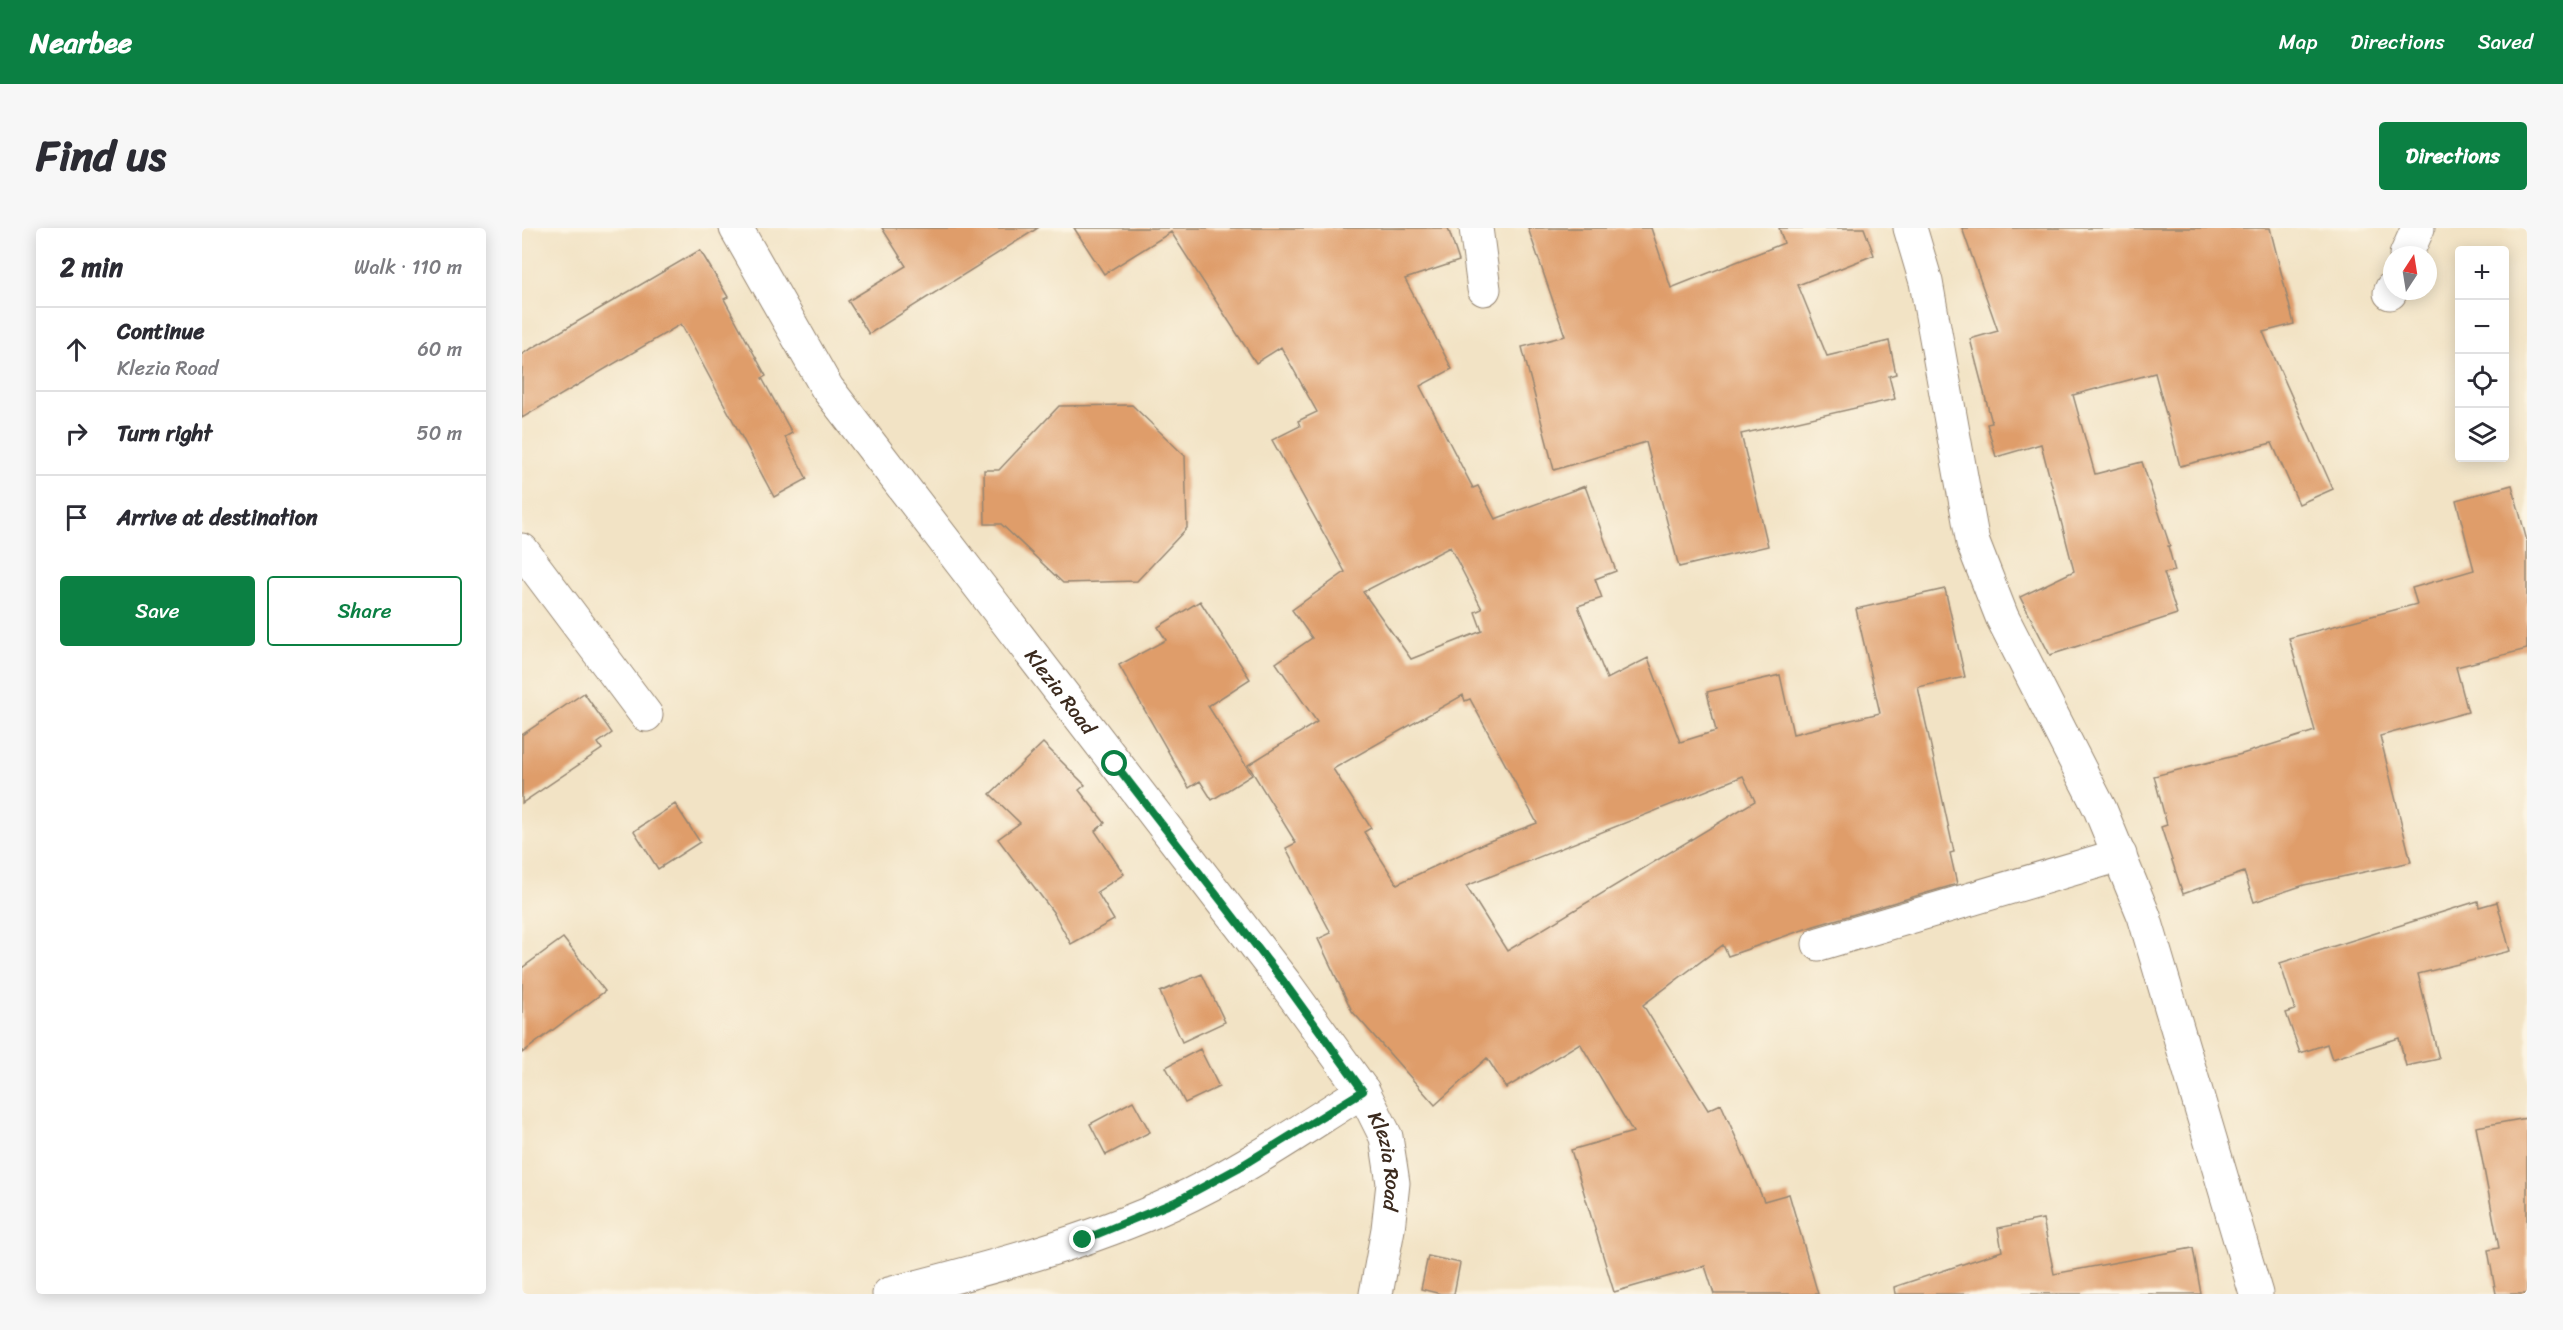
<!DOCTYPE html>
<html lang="en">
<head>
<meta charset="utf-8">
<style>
  body { margin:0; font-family:Sriracha,sans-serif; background:#f7f7f7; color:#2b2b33 }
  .controls { position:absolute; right:18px; top:18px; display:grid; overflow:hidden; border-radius:6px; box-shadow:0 3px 15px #0003 }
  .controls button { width:54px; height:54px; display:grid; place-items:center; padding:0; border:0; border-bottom:2px solid #e1e1e2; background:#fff; color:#2b2b33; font:30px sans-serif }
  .compass { position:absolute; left:1861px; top:18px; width:54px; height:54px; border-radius:50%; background:#fff; box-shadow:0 3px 15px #0003; rotate:12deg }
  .stop { position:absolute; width:18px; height:18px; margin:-14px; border:4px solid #0b8043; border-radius:50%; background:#fff }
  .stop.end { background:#0b8043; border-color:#fff; box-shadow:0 2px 6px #0008 }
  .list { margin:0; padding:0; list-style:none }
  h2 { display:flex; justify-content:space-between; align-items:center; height:78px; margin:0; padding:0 24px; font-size:26px }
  h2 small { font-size:20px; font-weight:400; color:#7c7c81 }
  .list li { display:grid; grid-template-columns:39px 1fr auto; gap:18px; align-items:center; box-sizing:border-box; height:84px; padding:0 24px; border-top:2px solid #e1e1e2 }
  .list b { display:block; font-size:22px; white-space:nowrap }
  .list p { margin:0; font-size:20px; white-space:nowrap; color:#7c7c81 }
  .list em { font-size:20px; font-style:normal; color:#7c7c81 }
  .actions { display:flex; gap:12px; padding:18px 24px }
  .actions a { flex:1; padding:14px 0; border:2px solid #0b8043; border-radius:6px; text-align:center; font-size:21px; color:#0b8043 }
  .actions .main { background:#0b8043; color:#fff }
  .icon { flex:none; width:33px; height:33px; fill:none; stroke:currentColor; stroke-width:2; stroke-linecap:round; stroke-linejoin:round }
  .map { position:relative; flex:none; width:2005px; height:1066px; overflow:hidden; border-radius:6px }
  header { display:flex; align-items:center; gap:36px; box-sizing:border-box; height:84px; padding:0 30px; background:#0b8043; color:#fff }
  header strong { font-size:28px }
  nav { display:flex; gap:33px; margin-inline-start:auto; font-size:21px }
  .intro { display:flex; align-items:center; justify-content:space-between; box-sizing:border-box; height:144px; padding:0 36px }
  h1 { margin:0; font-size:42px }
  .button { padding:15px 27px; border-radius:6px; background:#0b8043; color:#fff; font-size:21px; font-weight:700 }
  main { display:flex; gap:36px; padding:0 36px }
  aside { flex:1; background:#fff; border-radius:6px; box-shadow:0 3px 15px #0003 }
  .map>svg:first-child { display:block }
  .building { fill:#df9d6a; fill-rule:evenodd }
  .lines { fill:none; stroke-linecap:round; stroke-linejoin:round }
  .minor-casing { stroke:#968672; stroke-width:35 }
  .minor { stroke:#fff; stroke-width:33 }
  .route { stroke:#0b8043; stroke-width:8 }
  .labels { text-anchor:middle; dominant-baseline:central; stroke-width:5; stroke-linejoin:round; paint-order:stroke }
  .street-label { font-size:20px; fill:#3b2a1e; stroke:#fcf5e5 }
</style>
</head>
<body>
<header>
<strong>Nearbee</strong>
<nav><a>Map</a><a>Directions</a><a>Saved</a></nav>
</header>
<div class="intro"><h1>Find us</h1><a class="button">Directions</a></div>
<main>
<aside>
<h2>2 min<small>Walk · 110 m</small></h2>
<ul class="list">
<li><svg class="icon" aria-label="ahead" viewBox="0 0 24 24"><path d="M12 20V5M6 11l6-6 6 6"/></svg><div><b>Continue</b><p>Klezia Road</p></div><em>60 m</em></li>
<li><svg class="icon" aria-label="right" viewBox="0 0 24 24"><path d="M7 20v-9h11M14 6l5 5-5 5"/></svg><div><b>Turn right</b></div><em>50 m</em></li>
<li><svg class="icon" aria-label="arrive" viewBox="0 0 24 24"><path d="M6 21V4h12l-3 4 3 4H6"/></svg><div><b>Arrive at destination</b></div></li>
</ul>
<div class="actions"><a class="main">Save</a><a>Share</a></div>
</aside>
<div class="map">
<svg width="2005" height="1066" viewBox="0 0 2005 1066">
  <rect width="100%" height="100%" fill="#fcf5e5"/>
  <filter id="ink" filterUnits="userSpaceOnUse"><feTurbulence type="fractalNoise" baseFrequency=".0167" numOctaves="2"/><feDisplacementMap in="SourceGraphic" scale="12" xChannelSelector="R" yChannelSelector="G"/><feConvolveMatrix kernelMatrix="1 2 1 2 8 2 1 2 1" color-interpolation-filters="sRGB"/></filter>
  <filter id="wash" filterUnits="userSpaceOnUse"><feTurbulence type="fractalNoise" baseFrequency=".008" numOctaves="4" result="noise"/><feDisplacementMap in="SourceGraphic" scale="24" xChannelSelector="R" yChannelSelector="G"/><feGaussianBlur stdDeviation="1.35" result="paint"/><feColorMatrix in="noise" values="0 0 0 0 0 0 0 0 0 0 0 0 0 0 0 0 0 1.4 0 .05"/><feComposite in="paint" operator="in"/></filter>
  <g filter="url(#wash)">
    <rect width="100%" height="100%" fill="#f2e3c5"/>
    <g id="blocks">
      <path class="building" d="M 360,0 L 516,0 L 347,106 L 326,73 L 384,38 Z
        M 552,0 L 926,0 L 937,33 L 883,51 L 930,141 L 898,158 L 951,260 L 956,258 L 973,291 L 1063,258 L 1094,343 L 1073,351 L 1080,370 L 1056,378 L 1085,451 L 1126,430 L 1158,514 L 1194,503 L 1185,464 L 1258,447 L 1271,506 L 1358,485 L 1334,381 L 1423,361 L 1443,449 L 1396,459 L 1432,624 L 1428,625 L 1435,656 L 1292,698 L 1206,728 L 1201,717 L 1121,777 L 1186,882 L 1199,876 L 1242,973 L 1267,966 L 1296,1066 L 1192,1066 L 1183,1038 L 1092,1064 L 1049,922 L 1111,904 L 1058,815 L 984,860 L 965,830 L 913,877 L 830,783 L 796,711 L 809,705 L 764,620 L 774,615 L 726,537 L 795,494 L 754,435 L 790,410 L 770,382 L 823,344 L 750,212 L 778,198 L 776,193 L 795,184 L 759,119 L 734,135 L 649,4 L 582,46 ZM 928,319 L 960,381 L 953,384 L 960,403 L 889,431 L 841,364 ZM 941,467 L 943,473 L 948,471 L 1015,595 L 965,614 L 875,656 L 842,604 L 849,600 L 811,541 ZM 1221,548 L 1233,573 L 985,723 L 944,658 Z
        M 1006,0 L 1129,0 L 1149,60 L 1262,15 L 1257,0 L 1342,0 L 1352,27 L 1276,57 L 1305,128 L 1367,113 L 1374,146 L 1367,148 L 1373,171 L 1219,206 L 1246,318 L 1157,339 L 1124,214 L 1032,242 L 1000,119 L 1043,108 Z
        M 1440,0 L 1748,0 L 1772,96 L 1741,104 L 1811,261 L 1777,276 L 1750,215 L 1658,238 L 1633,145 L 1551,167 L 1573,246 L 1620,234 L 1648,318 L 1646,318 L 1653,343 L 1642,345 L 1655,386 L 1528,427 L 1498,369 L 1552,343 L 1519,216 L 1474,229 L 1465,196 L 1470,195 L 1448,111 L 1476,103 Z
        M 178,22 L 206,69 L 202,71 L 244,148 L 240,150 L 270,205 L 263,209 L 285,251 L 252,269 L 159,96 L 0,190 L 0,126 Z
        M 610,177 L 663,228 L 665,300 L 615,353 L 541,355 L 479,296 L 463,296 L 462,242 L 477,242 L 537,178 Z
        M 1990,257 L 2005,313 L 2005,421 L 1934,439 L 1946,484 L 1858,508 L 1889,634 L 1782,657 L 1732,674 L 1722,644 L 1661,666 L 1639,599 L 1645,597 L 1632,548 L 1720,526 L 1793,503 L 1767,410 L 1895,376 L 1890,360 L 1952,342 L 1934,272 Z
        M 678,373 L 728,451 L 686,478 L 730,547 L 690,572 L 678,553 L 667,560 L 597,437 L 644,412 L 636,399 Z
        M 62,465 L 90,505 L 76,515 L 80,521 L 0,575 L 0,507 Z
        M 521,515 L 563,557 L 557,562 L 583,595 L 573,603 L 602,646 L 575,664 L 592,692 L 549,716 L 531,684 L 476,611 L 498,595 L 468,566 Z
        M 153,576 L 178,614 L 136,641 L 112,603 Z
        M 1956,673 L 1957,679 L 1975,674 L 1988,723 L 1896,746 L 1917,831 L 1884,838 L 1877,810 L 1810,831 L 1805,816 L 1778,825 L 1764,785 L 1773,782 L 1758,735 Z
        M 41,710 L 83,763 L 0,825 L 0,740 Z
        M 680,746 L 703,794 L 660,814 L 638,764 Z
        M 678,821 L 697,859 L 663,875 L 644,839 Z
        M 611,873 L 628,904 L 584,927 L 568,896 Z
        M 2005,890 L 2005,1066 L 1974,1066 L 1966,1022 L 1977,1020 L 1954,899 Z
        M 1521,991 L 1532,1046 L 1671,1020 L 1679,1066 L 1373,1066 L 1372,1059 L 1480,1023 L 1476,1000 Z
        M 906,1028 L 938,1035 L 932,1066 L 919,1066 L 899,1061 Z"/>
    </g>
  </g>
  <g filter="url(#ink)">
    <use href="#blocks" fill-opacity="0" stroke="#968672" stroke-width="1.5"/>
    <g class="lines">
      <g class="minor-casing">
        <g id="minor">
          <path id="s1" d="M 214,0 L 305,160 L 762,754 L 841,863 L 864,909 L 871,955 L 866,1001 L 854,1066"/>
          <path d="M 954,0 L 962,61"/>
          <path d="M 1388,0 L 1404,54 L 1451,315 L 1480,389 L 1578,581 L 1622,688 L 1734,1066"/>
          <path d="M 1884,27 L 1896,0"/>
          <path d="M 1868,65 L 1870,60"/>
          <path d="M 0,322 L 124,487"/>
          <path d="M 1297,716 L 1598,627"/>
          <path d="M 367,1066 C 464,1041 562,1016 653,974 C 719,944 780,901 841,863"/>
        </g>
      </g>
      <use href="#minor" class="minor"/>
    </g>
  </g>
  <g class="lines" filter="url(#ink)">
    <path class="route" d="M 561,1012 L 653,974 L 716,940 L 841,863 L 762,754 L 593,536"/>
  </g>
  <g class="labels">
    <g class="street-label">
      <text stroke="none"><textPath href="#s1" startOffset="567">Klezia Road</textPath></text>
      <text stroke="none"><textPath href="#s1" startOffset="1143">Klezia Road</textPath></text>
    </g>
  </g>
</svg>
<div class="controls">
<button>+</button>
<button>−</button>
<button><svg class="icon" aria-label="locate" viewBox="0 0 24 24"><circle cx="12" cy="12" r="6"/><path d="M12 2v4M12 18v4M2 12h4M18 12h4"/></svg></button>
<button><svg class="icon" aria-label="layers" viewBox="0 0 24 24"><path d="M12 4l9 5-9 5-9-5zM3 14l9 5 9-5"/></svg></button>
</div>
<svg class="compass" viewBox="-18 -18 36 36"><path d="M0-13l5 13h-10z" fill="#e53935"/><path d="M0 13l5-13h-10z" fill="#7c7c81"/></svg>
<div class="stop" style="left:593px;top:536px"></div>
<div class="stop end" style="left:561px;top:1012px"></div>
</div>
</main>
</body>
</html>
